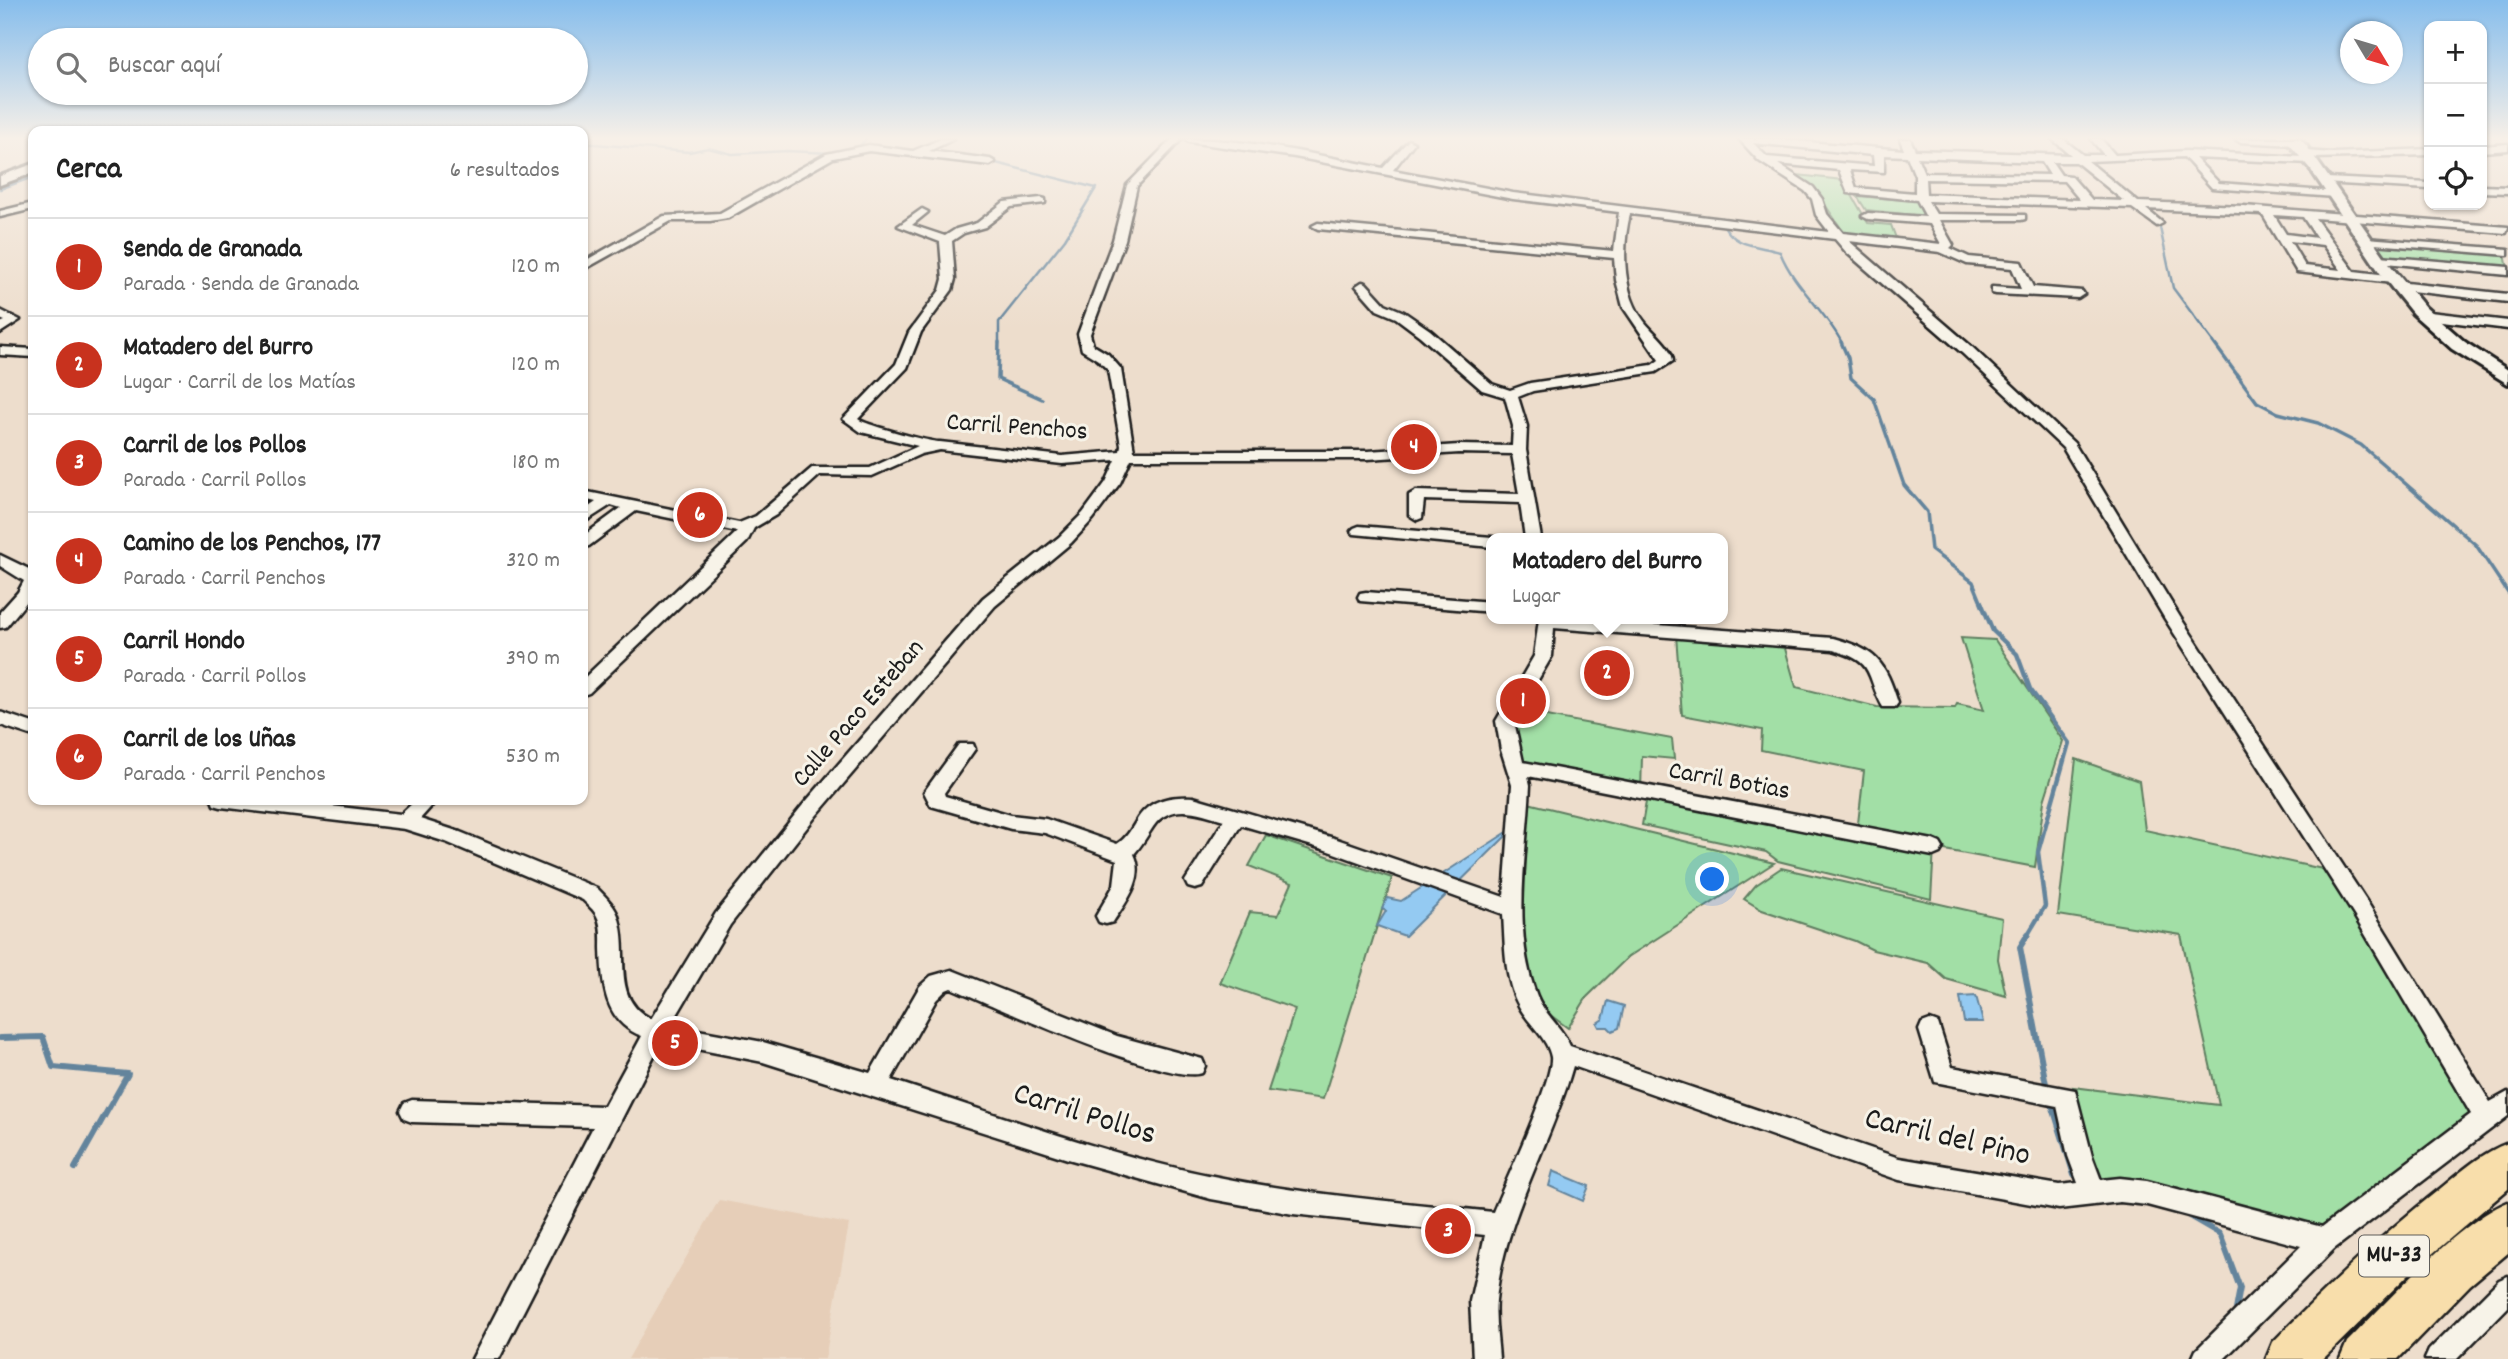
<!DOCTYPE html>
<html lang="es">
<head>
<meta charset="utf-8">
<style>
  body { margin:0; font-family:Dekko,sans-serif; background:#f2f2f2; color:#222 }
  .controls { position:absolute; right:21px; top:21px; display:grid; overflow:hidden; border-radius:14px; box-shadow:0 2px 5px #0004 }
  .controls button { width:63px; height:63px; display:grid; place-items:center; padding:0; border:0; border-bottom:2px solid #e0e0e0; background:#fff; color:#222; font:35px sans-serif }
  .compass { position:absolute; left:2340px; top:21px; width:63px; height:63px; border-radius:50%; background:#fff; box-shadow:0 2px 5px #0004; rotate:128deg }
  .you { position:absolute; left:1713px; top:880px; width:24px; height:24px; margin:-18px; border:5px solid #fff; border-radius:50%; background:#1a73e8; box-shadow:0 0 0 10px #1a73e833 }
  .badge { display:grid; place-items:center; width:46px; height:46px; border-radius:50%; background:#c8321e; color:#fff; font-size:23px; font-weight:700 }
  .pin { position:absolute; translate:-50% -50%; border:4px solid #fff; box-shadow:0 2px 7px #0006 }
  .popup { position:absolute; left:1486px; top:533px; width:242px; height:91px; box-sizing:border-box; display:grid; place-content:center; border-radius:14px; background:#fff; filter:drop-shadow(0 2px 5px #0005); font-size:23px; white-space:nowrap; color:#767676 }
  .popup b { font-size:26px; color:#222 }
  .popup::after { content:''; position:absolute; left:50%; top:100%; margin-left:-14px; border:14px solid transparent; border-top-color:#fff }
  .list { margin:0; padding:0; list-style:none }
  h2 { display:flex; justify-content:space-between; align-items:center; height:91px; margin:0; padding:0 28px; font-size:30px }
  h2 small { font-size:23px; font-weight:400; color:#767676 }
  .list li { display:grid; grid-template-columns:46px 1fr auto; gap:21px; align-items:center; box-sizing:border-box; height:98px; padding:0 28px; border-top:2px solid #e0e0e0 }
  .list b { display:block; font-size:26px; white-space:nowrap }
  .list p { margin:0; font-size:23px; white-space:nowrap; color:#767676 }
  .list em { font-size:23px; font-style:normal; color:#767676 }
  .icon { flex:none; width:38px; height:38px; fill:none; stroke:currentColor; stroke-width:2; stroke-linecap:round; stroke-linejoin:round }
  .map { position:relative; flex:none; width:2508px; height:1359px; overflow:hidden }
  .search { position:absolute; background:#fff; box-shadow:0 2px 5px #0004; left:28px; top:28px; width:560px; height:77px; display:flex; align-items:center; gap:18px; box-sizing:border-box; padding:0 24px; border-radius:38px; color:#767676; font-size:26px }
  .panel { position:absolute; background:#fff; box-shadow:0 2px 5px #0004; left:28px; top:126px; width:560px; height:679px; border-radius:14px }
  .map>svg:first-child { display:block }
  .built { fill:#e6ceb8 }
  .green { fill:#a2dfa6; stroke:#5f7e61; stroke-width:2 }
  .water { fill:#94caf2; stroke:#64849c; stroke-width:2 }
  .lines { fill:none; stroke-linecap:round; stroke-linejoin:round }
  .stream-far3 { stroke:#64849c; stroke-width:2.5 }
  .stream-far2 { stroke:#64849c; stroke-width:3.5 }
  .stream-far1 { stroke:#64849c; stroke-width:4.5 }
  .stream { stroke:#64849c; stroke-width:6 }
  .minor-casing { stroke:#1c1c1c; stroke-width:5 }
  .secondary-casing { stroke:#1c1c1c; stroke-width:6 }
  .motorway-casing { stroke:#1c1c1c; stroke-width:5 }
  .minor { fill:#f7f3e8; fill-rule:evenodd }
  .secondary { fill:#f7f3e8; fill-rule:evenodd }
  .motorway { fill:#f8deab; fill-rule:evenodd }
  .labels { text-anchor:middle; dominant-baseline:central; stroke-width:6; stroke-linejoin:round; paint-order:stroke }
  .shield { fill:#f7f3e8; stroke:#5e5c59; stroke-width:2 }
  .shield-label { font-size:24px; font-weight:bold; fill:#1c1c1c }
  .street-label { font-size:26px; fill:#1c1c1c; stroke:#f7f3e8 }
  .near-street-label { font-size:32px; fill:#1c1c1c; stroke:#f7f3e8 }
</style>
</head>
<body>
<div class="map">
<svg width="2508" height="1359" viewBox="0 0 2508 1359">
  <rect width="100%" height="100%" fill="#edddcc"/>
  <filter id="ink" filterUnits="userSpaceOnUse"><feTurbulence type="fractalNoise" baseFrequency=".0143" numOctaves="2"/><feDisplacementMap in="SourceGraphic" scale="14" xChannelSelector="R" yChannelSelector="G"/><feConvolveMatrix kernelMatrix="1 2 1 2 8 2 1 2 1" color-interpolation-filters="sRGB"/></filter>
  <g filter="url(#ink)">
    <path class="built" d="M 719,1200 L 849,1224 L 825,1359 L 628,1359 Z"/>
    <path class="green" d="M 1797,175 L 1843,180 L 1868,223 L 1891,225 L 1897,241 L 1845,234 L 1815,190 Z
      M 1857,196 L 1917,201 L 1924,216 L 1866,210 Z
      M 2368,243 L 2505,254 L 2508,269 L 2379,258 Z
      M 1676,635 L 1784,645 L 1796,687 L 1877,707 L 1955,708 L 1957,704 L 1984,710 L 1961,638 L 1995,640 L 2063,741 L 2044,801 L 2035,867 L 1934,848 L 1931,899 L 1778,861 L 1766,852 L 1642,825 L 1647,796 L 1857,832 L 1864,771 L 1761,750 L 1762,730 L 1682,715 Z
      M 1520,711 L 1672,739 L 1674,759 L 1642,756 L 1641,792 L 1523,767 L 1505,721 Z
      M 2076,759 L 2139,781 L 2145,830 L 2336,872 L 2486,1117 L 2325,1240 L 2099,1179 L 2073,1087 L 2219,1105 L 2181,935 L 2058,915 Z
      M 1528,803 L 1774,863 L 1628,957 L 1587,997 L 1568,1028 L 1542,1009 L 1528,977 L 1519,870 Z
      M 1266,835 L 1392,878 L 1323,1099 L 1268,1091 L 1295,1009 L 1220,983 L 1250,912 L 1278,915 L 1292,883 L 1249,866 Z
      M 1781,868 L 2002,918 L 1998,959 L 2006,996 L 1946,979 L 1928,963 L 1873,950 L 1855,941 L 1762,910 L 1744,899 L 1756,885 Z"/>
    <path class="water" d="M 1515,827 L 1405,936 L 1377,926 L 1386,911 L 1382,909 L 1387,898 L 1401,901 Z
      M 1976,996 L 1983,1022 L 1964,1022 L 1960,997 Z
      M 1608,1001 L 1624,1006 L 1619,1028 L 1612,1031 L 1608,1027 L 1599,1027 L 1597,1023 L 1603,1019 Z
      M 1553,1171 L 1589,1186 L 1583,1201 L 1549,1186 Z"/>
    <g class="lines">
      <path class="stream-far3" d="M 583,143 L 689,152 L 708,148 L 732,154 L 787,151 L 832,153
        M 858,148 L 866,139
        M 992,162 L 1096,188 L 1065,239 L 999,322 L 999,343
        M 0,189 L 33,177
        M 2159,223 L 2173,288 L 2214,343
        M 1723,224 C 1735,248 1758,245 1780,252 C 1794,287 1825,310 1842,343"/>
      <path class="stream-far2" d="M 999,342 L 998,379 L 1042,399
        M 1841,342 L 1848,358 L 1851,378 L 1874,399 L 1904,485 L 1927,512 L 1931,550 L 1973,582 L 1982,604
        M 2213,342 L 2257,402 L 2278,413 L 2318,423 L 2361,445 L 2476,545 L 2508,593"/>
      <path class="stream-far1" d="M 1981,602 L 1993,631 L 2017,654 L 2030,689 L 2069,743 L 2038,852 L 2045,906 L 2027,936"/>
      <path class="stream" d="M 2028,934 L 2020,947 L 2046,1084
        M 0,1038 L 43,1037 L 53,1067 L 128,1074 L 75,1168
        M 2051,1101 L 2074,1175
        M 2189,1216 L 2220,1234 L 2240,1288 L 2235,1315"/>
      <g class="minor-casing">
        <path id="minor" d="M 941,139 L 954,139 L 929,151 L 990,159 L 995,162 L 990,165 L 869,151 L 833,158 L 728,218 L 710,221 L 671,221 L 583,270 L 583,262 L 664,216 L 720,213 L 826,154 L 869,145 L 913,151 Z
          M 1172,139 L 1182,139 L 1137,186 L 1125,240 L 1090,334 L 1093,345 L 1108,354 L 1121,369 L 1134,451 L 1368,451 L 1459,445 L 1512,446 L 1513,426 L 1505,397 L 1482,390 L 1420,336 L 1396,318 L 1377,310 L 1356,286 L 1362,282 L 1366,283 L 1385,304 L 1404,312 L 1430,330 L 1492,384 L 1510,390 L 1530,383 L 1652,365 L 1659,360 L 1623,307 L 1616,280 L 1614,258 L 1318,229 L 1312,226 L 1318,223 L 1614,251 L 1619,212 L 1513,199 L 1295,157 L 1189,142 L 1184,139 C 1251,139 1318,155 1383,168 L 1409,140 L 1414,143 L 1393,170 L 1513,193 L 1829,232 L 1816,215 L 1812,199 L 1805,191 L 1759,161 L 1739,139 L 1771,139 L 1904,150 L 1900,139 L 1910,139 L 1915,150 L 2071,155 L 2052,139 L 2063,139 L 2083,155 L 2104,155 L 2091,139 L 2101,139 L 2115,155 L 2186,151 L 2304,157 L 2301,154 L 2306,151 L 2333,153 L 2429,149 L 2429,155 L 2313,158 L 2315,160 L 2310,163 L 2195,158 L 2219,183 L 2339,192 L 2339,196 L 2335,197 L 2212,188 L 2184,157 L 2088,161 L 2138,202 L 2244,206 L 2508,227 L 2506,233 L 2315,218 L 2354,271 L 2396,276 L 2396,282 L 2392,283 L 2297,272 L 2262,214 L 2146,209 L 2163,223 L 2157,226 L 2132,208 L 1928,201 L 1936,214 L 2025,215 L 2025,219 L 2021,220 L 1939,220 L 1953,245 L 1950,248 L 1969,257 L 2021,262 L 2033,287 L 2082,291 L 2084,294 L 2078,298 L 1996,294 L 1992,293 L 1992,287 L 2021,289 L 2012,268 L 1967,264 L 1940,252 L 1849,241 L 1972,347 L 2074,443 L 2180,617 L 2369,905 L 2490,1102 L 2508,1092 L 2508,1116 L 2334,1249 L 2224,1359 L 2192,1359 L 2196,1350 L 2301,1246 L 2147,1205 L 2120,1202 L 2059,1209 L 1899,1180 L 1573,1066 C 1551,1145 1504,1218 1496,1300 C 1494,1319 1498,1340 1499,1359 L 1473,1359 L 1470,1301 L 1485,1235 L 1293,1214 L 1211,1199 L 1068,1159 L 763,1062 L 661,1042 L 499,1359 L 472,1359 L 593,1127 L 412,1122 L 404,1119 L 400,1111 L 404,1103 L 412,1100 L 604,1106 L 642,1036 C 604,1022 602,983 601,948 C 601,938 602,925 597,916 C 594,910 588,905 583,900 L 446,842 L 405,829 L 221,807 L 214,805 L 212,800 L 279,800 L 401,814 L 416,800 L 437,800 L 420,819 L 460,832 L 597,888 C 606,897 616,907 619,919 C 630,955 610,998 651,1019 L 716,913 L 802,806 L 983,598 L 1059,537 L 1083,513 L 1106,482 L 1116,460 L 1062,464 L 940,450 L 921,454 L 872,476 L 820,475 L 776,515 L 754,528 L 747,542 L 589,693 L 583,695 L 583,679 L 737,532 L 636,511 L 589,546 L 583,548 L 583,536 L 621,508 L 611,505 L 583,523 L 583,511 L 596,502 L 583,499 L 583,491 L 739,523 L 756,516 L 812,468 L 870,468 L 918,446 L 861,432 L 843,419 L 896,364 L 909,332 L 940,290 L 943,279 L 940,242 L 898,226 L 922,209 L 928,212 L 912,225 L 945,236 L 956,229 L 977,223 L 1004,202 L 1041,198 L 1045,199 L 1045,203 L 1011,207 L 985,227 L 964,233 L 952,241 L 955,279 L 952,290 L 921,332 L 907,368 L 858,419 C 865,425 934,443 940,442 L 1062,456 L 1120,451 L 1121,445 L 1108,370 L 1098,360 L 1082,350 L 1078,334 L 1113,240 L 1127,185 ZM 1753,143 L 1873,155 L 1874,166 L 1767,157 ZM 1884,155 L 1907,156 L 1915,176 L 1915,193 L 1856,188 L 1850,170 L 1884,172 ZM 1917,157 L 2042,162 L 2050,175 L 1924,173 ZM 2052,162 L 2076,162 L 2124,201 L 2092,200 L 2071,176 L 2061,175 ZM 1778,164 L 1839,170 L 1848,193 L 1917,200 L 1926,217 L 1868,213 L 1862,216 L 1868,219 L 1930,224 L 1941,244 L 1843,233 L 1827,214 L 1822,199 L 1813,187 ZM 1925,179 L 2064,181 L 2080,200 L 1926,194 ZM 1630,214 L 1835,239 L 1846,252 L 1962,353 L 2063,448 L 2165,619 L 2355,917 L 2471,1114 L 2322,1227 L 2147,1181 L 2120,1178 L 2101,1180 L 2092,1156 L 2075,1090 L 1952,1067 L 1938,1023 L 1930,1020 L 1922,1023 L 1919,1030 L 1935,1082 L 2057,1106 L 2068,1156 L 2078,1183 L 2059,1185 L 1899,1158 L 1570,1046 C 1562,1027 1544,1014 1537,996 C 1511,932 1527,852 1530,785 L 1528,776 L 1933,856 L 1940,853 L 1943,848 L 1940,843 L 1933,840 L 1523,762 L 1514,721 L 1552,656 L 1554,628 L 1833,650 C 1877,662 1865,675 1883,707 L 1895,707 L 1898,703 C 1885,661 1876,650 1833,638 L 1576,619 L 1539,619 L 1534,656 L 1496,721 L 1501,750 L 1512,785 L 1504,897 L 1334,838 L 1193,797 C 1171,796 1151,799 1138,818 C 1132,828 1127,838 1117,844 L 1046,819 L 1011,815 L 945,796 L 944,793 L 975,749 L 973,744 L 959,744 L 924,792 L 931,806 L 1011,829 L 1045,833 L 1117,860 L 1114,885 L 1096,916 L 1099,922 L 1106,924 L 1113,922 C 1126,902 1146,878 1134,854 C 1142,845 1147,836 1153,827 C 1171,801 1199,813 1224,820 L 1185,881 L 1188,887 L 1195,889 L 1202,887 L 1241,825 L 1323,849 L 1503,914 C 1505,944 1504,981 1520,1008 C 1529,1024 1548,1039 1551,1057 C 1554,1078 1504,1186 1493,1212 C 1399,1202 1305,1195 1213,1176 C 1103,1154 997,1114 891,1080 L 936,1000 L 946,990 L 951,988 C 993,1005 1169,1085 1202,1073 L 1205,1066 L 1202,1059 L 1117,1036 L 952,970 L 931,976 L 920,986 L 870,1073 L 763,1042 L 671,1025 L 730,925 L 816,816 L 995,606 L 1071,543 L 1093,519 L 1120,483 L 1131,459 L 1368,459 L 1459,453 L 1512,454 L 1519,494 L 1416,491 L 1409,495 L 1409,515 L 1417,520 L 1422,518 L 1424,500 L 1520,503 L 1525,538 L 1541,538 L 1526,450 L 1527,426 L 1518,397 L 1533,391 L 1656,372 L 1673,361 C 1672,346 1653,333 1644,321 C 1622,293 1622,247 1630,214 ZM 2274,215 L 2303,217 L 2317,238 L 2286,234 ZM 2290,241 L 2323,245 L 2341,270 L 2305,266 Z
          M 2235,139 L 2291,139 L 2302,142 L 2297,145 L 2240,142 Z
          M 2508,144 L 2508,150 L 2482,152 L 2482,146 Z
          M 2327,178 L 2429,183 L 2429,189 L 2323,183 L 2322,181 Z
          M 2482,186 L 2508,187 L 2508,193 L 2482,192 Z
          M 33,203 L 33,209 L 0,217 L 0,211 Z
          M 2366,238 L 2508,249 L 2508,255 L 2362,243 L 2362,239 Z
          M 2380,256 L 2508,267 L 2508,275 L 2376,262 L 2376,258 Z
          M 2397,282 L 2508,294 L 2508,302 L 2393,289 L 2391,286 Z
          M 0,310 L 20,320 L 0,333 L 0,323 L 5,321 L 0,319 Z
          M 2421,311 L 2508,321 L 2508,329 L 2417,318 L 2417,312 Z
          M 0,347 L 33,349 L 33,357 L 0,355 Z
          M 1359,526 L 1492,537 L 1496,538 L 1492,538 L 1492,547 L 1354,534 L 1351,531 L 1354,528 Z
          M 0,555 L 33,571 L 33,594 L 6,627 L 0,628 L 0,612 L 18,592 L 24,581 L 0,566 Z
          M 1366,592 L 1492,602 L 1492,612 L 1360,601 L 1358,597 L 1360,593 Z
          M 0,712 L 33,723 L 33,736 L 0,725 Z
          M 2508,1276 L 2508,1307 L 2457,1359 L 2425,1359 L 2429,1350 L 2499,1280 Z"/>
      </g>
      <g class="secondary-casing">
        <path id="secondary" d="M 2285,139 L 2300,139 L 2306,145 L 2391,266 L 2425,307 L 2465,342 L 2508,370 L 2508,384 L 2452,349 L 2413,314 L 2380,273 L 2311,170 Z
          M 33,164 L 33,173 L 0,185 L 0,176 Z"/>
      </g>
      <g class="motorway-casing">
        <path id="motorway" d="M 2508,1143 L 2508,1189 L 2411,1272 L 2323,1359 L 2266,1359 L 2273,1342 C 2326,1288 2381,1235 2441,1188 C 2462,1171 2483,1152 2508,1143 Z
          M 2508,1202 L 2508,1253 L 2470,1285 L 2398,1359 L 2340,1359 L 2347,1342 C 2388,1301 2457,1223 2508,1202 Z"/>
      </g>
      <use href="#minor" class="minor"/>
      <use href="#secondary" class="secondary"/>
      <use href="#motorway" class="motorway"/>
    </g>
  </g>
  <linearGradient id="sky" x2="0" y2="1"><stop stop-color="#86bdec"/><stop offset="0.42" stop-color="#f7f0e8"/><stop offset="1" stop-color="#f7f0e8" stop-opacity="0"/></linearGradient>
  <rect width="2508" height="329" fill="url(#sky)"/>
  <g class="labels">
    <rect class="shield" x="2359" y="1235.5" width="70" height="41" rx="5"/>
    <g class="shield-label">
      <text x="2394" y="1256">MU-33</text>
    </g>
    <g class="street-label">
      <text transform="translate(1017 428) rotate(4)">Carril Penchos</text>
      <text transform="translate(859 714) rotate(-49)">Calle Paco Esteban</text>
      <text transform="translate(1729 782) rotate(10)">Carril Botias</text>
    </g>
    <g class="near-street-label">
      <text transform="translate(1084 1116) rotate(17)">Carril Pollos</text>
      <text transform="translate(1947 1139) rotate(13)">Carril del Pino</text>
    </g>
  </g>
</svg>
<div class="controls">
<button>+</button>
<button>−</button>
<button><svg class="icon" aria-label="locate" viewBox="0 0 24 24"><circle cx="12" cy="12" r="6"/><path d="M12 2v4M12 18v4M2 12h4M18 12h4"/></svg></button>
</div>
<svg class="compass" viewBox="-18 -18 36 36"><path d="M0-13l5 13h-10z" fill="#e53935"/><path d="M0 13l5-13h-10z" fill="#767676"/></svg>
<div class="you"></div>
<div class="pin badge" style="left:1523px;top:701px">1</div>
<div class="pin badge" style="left:1607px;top:673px">2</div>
<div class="popup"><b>Matadero del Burro</b>Lugar</div>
<div class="pin badge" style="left:1448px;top:1231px">3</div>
<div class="pin badge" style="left:1414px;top:447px">4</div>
<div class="pin badge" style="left:675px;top:1043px">5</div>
<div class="pin badge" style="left:700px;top:515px">6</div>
<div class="search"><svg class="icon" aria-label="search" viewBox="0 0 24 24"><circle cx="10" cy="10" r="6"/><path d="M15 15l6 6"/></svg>Buscar aquí</div>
<section class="panel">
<h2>Cerca<small>6 resultados</small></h2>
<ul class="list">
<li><span class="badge">1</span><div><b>Senda de Granada</b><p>Parada · Senda de Granada</p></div><em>120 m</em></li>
<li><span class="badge">2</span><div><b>Matadero del Burro</b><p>Lugar · Carril de los Matías</p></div><em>120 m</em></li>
<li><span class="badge">3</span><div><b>Carril de los Pollos</b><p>Parada · Carril Pollos</p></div><em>180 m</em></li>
<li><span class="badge">4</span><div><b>Camino de los Penchos, 177</b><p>Parada · Carril Penchos</p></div><em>320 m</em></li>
<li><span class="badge">5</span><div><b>Carril Hondo</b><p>Parada · Carril Pollos</p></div><em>390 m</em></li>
<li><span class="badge">6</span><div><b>Carril de los Uñas</b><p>Parada · Carril Penchos</p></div><em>530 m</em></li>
</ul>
</section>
</div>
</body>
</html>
